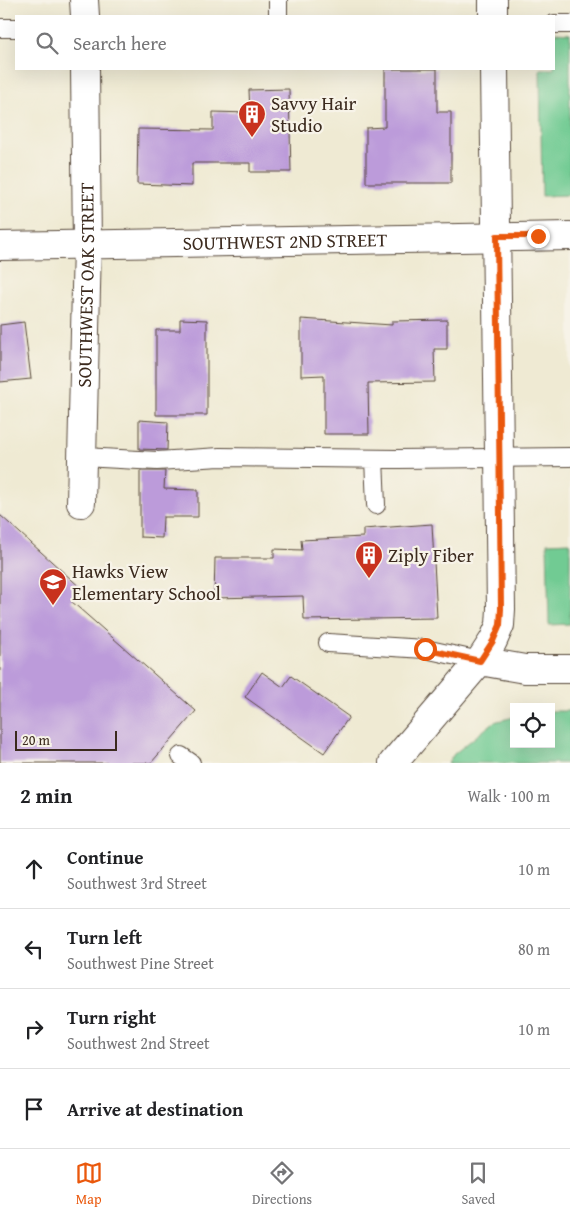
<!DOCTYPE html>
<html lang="en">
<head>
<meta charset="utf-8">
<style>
  body { margin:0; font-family:"Gentium Book Plus",serif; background:#f2f2f2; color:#202124 }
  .controls { position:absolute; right:15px; bottom:15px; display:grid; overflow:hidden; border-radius:0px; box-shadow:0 5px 20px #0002 }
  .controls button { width:45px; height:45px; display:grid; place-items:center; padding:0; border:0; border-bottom:1px solid #e0e0e0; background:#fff; color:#202124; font:25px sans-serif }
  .scale { position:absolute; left:15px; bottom:12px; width:102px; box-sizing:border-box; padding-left:5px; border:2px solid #3b2a1e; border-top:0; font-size:14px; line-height:18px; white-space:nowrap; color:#3b2a1e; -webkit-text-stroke:4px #f7f3e8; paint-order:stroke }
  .stop { position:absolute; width:15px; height:15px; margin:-11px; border:4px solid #ea580c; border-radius:50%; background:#fff }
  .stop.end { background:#ea580c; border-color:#fff; box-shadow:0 1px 5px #0008 }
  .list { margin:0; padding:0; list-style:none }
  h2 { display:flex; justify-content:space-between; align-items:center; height:65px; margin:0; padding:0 20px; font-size:21px }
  h2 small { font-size:16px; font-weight:400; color:#757577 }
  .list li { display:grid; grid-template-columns:32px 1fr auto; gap:15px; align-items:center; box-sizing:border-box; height:80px; padding:0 20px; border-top:1px solid #e0e0e0 }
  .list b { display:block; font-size:19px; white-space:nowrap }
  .list p { margin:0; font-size:16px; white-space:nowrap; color:#757577 }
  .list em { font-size:16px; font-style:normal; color:#757577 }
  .icon { flex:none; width:28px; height:28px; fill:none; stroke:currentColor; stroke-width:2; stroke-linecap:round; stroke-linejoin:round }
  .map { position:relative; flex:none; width:570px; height:763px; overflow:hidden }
  .search { position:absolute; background:#fff; box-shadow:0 5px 20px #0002; left:15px; right:15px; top:15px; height:55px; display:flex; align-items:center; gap:12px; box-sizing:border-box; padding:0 18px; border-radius:0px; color:#757577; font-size:19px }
  .sheet { height:385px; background:#fff }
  nav { display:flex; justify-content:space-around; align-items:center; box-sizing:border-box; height:70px; border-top:1px solid #e0e0e0; background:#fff; font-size:14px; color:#757577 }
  nav a { display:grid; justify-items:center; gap:2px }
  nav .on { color:#ea580c }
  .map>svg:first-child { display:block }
  .green { fill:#71cb93; stroke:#567a58 }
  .building { fill:#bc9bda }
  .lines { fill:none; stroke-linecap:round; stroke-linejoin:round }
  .lane-casing { stroke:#564739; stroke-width:20 }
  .street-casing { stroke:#564739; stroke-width:30 }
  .secondary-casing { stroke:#564739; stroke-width:30 }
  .lane { stroke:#fff; stroke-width:18 }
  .street { stroke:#fff; stroke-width:28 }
  .secondary { stroke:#fff; stroke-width:28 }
  .route { stroke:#ea580c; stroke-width:6 }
  .labels { text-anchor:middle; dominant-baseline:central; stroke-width:4.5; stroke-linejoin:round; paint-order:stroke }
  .poi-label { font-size:19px; fill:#3b2a1e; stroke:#f7f3e8; text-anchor:start }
  .street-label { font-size:19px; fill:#3b2a1e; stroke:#f7f3e8 }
</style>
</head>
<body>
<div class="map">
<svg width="570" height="763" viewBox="0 0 570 763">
  <rect width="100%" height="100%" fill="#f7f3e8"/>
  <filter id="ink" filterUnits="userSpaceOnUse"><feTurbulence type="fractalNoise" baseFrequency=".02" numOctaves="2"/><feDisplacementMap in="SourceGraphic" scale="10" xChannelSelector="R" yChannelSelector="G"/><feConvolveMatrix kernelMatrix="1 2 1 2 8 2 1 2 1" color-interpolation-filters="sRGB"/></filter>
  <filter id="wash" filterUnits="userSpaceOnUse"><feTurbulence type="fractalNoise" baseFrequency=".0096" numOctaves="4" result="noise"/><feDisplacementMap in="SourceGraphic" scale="20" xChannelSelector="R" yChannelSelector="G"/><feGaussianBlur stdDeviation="1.12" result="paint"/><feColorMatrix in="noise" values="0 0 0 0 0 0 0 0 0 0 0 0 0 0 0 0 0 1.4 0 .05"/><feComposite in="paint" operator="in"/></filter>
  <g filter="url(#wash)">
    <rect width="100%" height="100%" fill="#efead3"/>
    <path class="green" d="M 554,33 L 570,34 L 570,195 L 542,196 L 540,69 L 554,69 Z
      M 570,542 L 570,624 L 549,625 L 547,543 Z
      M 551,711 L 570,711 L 570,763 L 448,763 L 454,754 L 494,722 L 514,717 L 514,744 L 551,744 Z"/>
    <g id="blocks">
      <path class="building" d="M 385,69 L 437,69 L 437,112 L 451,112 L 451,183 L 366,183 L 366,128 L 385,127 Z
        M 289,89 L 291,172 L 250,172 L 250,163 L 192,163 L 192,186 L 137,184 L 138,129 L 213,130 L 213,112 L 250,113 L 249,90 Z
        M 180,319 L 207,320 L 207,415 L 156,415 L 156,330 L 180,330 Z
        M 301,319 L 392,325 L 392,321 L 447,320 L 447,349 L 434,349 L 435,382 L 368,383 L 369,434 L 324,434 L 324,375 L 301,376 Z
        M 24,322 L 31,379 L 0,382 L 0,325 Z
        M 139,420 L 168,422 L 167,450 L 139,449 Z
        M 140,471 L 165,471 L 164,489 L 198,490 L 198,517 L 163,517 L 162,538 L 140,537 Z
        M 0,515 L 82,589 L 71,601 L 196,711 L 151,763 L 0,763 Z
        M 432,524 L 437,618 L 304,620 L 303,596 L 214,598 L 215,558 L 274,558 L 274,549 L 302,550 L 301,540 L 363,537 L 363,529 Z
        M 262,672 L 283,687 L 291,676 L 349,717 L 324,753 L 245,697 Z"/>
    </g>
  </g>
  <g filter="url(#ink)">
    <use href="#blocks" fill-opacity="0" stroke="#564739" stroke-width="1"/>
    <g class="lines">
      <g class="lane-casing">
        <path id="lane" d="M 278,0 L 278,16
          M 554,24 L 570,24
          M 0,28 L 16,28
          M 83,457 L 157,461 L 220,457 L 398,459 L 570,457
          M 374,459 L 376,505
          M 328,643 L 425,649 L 480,661
          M 181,756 L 191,763"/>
      </g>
      <g class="street-casing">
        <g id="street">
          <path d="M 84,0 L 85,16"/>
          <path id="s1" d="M 0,246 L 570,236"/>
          <path id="s2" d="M 81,503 L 87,245 L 85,69"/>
        </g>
      </g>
      <g class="secondary-casing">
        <path id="secondary" d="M 493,0 L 493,16
          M 480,661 L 525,669 L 570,669
          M 393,763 L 480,661 L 493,641 L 500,625 L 501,609 L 494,69"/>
      </g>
      <use href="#lane" class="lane"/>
      <use href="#street" class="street"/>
      <use href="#secondary" class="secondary"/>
    </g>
  </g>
  <g class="lines" filter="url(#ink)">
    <path class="route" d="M 425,649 L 480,661 L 493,641 L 500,625 L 501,609 L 497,236 L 538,236"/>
  </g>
  <defs>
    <g id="building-pin" transform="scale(1.4375)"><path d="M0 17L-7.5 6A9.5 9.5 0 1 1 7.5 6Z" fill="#c8321e" stroke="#f7f3e8"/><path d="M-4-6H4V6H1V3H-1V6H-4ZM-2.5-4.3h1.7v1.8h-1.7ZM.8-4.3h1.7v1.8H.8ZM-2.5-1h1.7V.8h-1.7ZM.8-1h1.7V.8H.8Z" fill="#fff"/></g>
    <g id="school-pin" transform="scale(1.4375)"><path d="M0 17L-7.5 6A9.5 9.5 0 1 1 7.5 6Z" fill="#c8321e" stroke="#f7f3e8"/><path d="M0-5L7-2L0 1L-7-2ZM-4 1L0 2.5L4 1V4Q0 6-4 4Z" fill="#fff"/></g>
  </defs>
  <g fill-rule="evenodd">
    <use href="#building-pin" x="252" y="114"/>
    <use href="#building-pin" x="369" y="555"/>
    <use href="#school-pin" x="53" y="582"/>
  </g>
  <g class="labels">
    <g class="poi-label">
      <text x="271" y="103">Savvy Hair<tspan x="271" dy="22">Studio</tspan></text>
      <text x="388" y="555">Ziply Fiber</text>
      <text x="72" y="571">Hawks View<tspan x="72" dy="22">Elementary School</tspan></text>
    </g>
    <g class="street-label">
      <text stroke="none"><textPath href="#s1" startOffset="285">SOUTHWEST 2ND STREET</textPath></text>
      <text stroke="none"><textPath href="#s2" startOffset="218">SOUTHWEST OAK STREET</textPath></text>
    </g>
  </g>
</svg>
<div class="controls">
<button><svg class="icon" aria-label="locate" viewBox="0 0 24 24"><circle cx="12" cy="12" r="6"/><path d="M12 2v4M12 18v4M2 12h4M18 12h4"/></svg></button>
</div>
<div class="scale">20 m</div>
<div class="stop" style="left:425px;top:649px"></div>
<div class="stop end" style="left:538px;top:236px"></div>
<div class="search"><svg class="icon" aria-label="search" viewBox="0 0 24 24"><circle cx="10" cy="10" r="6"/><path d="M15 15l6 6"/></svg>Search here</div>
</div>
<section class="sheet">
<h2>2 min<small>Walk · 100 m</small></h2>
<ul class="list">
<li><svg class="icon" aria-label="ahead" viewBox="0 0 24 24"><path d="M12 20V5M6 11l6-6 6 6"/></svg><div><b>Continue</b><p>Southwest 3rd Street</p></div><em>10 m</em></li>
<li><svg class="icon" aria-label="left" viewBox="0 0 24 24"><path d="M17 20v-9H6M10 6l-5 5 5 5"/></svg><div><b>Turn left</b><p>Southwest Pine Street</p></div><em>80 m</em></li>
<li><svg class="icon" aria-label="right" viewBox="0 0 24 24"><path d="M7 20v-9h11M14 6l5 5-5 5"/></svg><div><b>Turn right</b><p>Southwest 2nd Street</p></div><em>10 m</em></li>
<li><svg class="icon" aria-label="arrive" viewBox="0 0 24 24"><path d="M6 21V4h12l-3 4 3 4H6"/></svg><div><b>Arrive at destination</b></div></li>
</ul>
</section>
<nav>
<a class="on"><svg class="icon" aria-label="map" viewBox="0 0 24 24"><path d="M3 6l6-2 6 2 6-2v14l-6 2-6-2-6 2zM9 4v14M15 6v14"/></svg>Map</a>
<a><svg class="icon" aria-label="directions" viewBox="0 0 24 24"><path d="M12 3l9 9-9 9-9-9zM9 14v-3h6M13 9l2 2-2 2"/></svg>Directions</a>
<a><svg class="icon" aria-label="saved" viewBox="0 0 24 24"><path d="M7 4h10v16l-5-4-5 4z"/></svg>Saved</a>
</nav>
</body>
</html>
